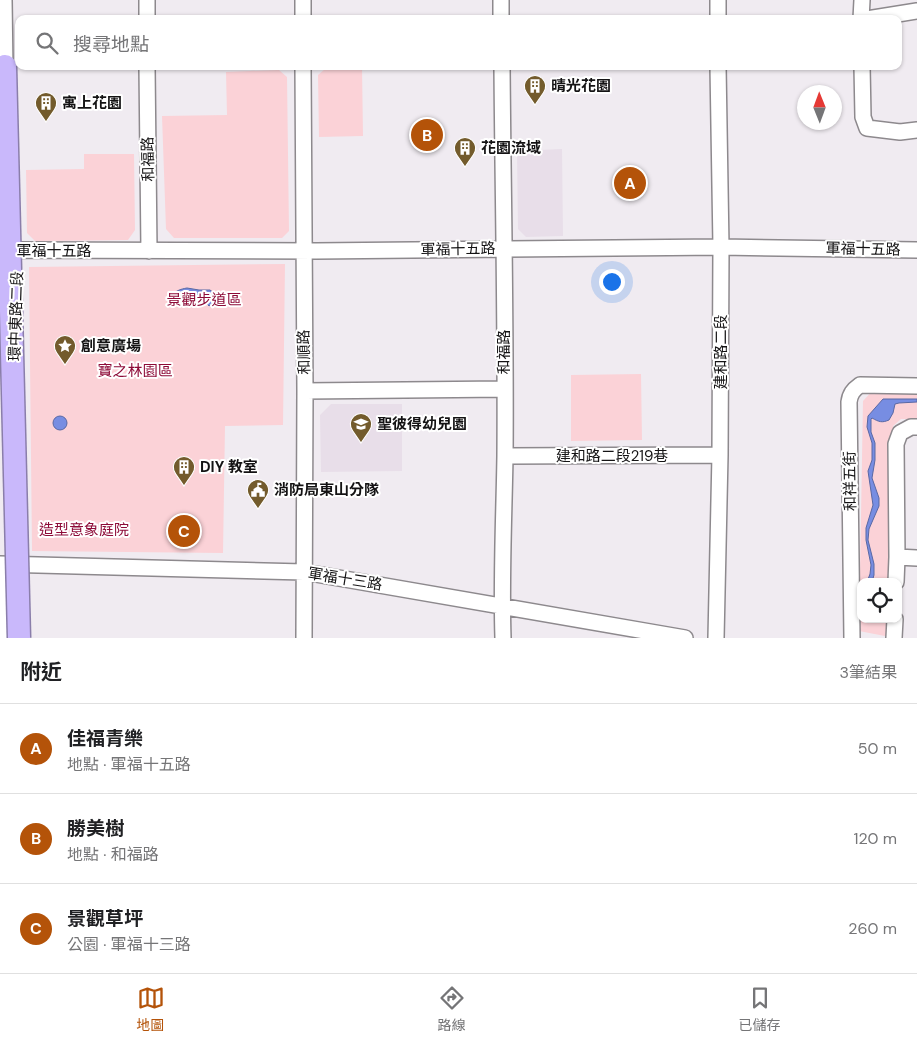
<!DOCTYPE html>
<html lang="zh-TW">
<head>
<meta charset="utf-8">
<style>
  body { margin:0; font-family:"DM Sans","Noto Sans TC",sans-serif; background:#f6f6f6; color:#202124 }
  .controls { position:absolute; right:15px; bottom:15px; display:grid; overflow:hidden; border-radius:10px; box-shadow:0 1px 4px #0004 }
  .controls button { width:45px; height:45px; display:grid; place-items:center; padding:0; border:0; border-bottom:1px solid #e0e0e0; background:#fff; color:#202124; font:25px sans-serif }
  .compass { position:absolute; left:797px; top:85px; width:45px; height:45px; border-radius:50%; background:#fff; box-shadow:0 1px 4px #0004; rotate:359deg }
  .you { position:absolute; left:611px; top:281px; width:18px; height:18px; margin:-12px; border:4px solid #fff; border-radius:50%; background:#1a73e8; box-shadow:0 0 0 8px #1a73e833 }
  .badge { display:grid; place-items:center; width:32px; height:32px; border-radius:50%; background:#b45309; color:#fff; font-size:16px; font-weight:700 }
  .pin { position:absolute; translate:-50% -50%; border:2px solid #fff; box-shadow:0 1px 5px #0006 }
  .list { margin:0; padding:0; list-style:none }
  h2 { display:flex; justify-content:space-between; align-items:center; height:65px; margin:0; padding:0 20px; font-size:21px }
  h2 small { font-size:16px; font-weight:400; color:#757577 }
  .list li { display:grid; grid-template-columns:32px 1fr auto; gap:15px; align-items:center; box-sizing:border-box; height:90px; padding:0 20px; border-top:1px solid #e0e0e0 }
  .list b { display:block; font-size:19px; white-space:nowrap }
  .list p { margin:0; font-size:16px; white-space:nowrap; color:#757577 }
  .list em { font-size:16px; font-style:normal; color:#757577 }
  .icon { flex:none; width:28px; height:28px; fill:none; stroke:currentColor; stroke-width:2; stroke-linecap:round; stroke-linejoin:round }
  .map { position:relative; flex:none; width:917px; height:638px; overflow:hidden }
  .search { position:absolute; background:#fff; box-shadow:0 1px 4px #0004; left:15px; right:15px; top:15px; height:55px; display:flex; align-items:center; gap:12px; box-sizing:border-box; padding:0 18px; border-radius:10px; color:#757577; font-size:19px }
  .sheet { height:335px; background:#fff }
  nav { display:flex; justify-content:space-around; align-items:center; box-sizing:border-box; height:70px; border-top:1px solid #e0e0e0; background:#fff; font-size:14px; color:#757577 }
  nav a { display:grid; justify-items:center; gap:2px }
  nav .on { color:#b45309 }
  .map>svg:first-child { display:block }
  .built { fill:#e8dee9 }
  .green { fill:#fbd2d7 }
  .water { fill:#778de2; stroke:#5968a4 }
  .lines { fill:none; stroke-linecap:round; stroke-linejoin:round }
  .minor-casing { stroke:#8d898d; stroke-width:18 }
  .minor { stroke:#fff; stroke-width:15 }
  .highway-bridge-casing { stroke:#8a7eaa; stroke-width:25; stroke-linecap:butt }
  .highway-bridge { stroke:#c9b8fb; stroke-width:22 }
  .labels { text-anchor:middle; dominant-baseline:central; stroke-width:4; stroke-linejoin:round; paint-order:stroke }
  .poi-label { font-size:15px; font-weight:bold; fill:#141314; stroke:#fff; text-anchor:start }
  .street-label { font-size:15px; fill:#141314; stroke:#fff }
  .park-label { font-size:15px; fill:#8d0b38; stroke:#fff }
</style>
</head>
<body>
<div class="map">
<svg width="917" height="638" viewBox="0 0 917 638">
  <rect width="100%" height="100%" fill="#f0ebf1"/>
  <path class="built" d="M 562,149 L 563,236 L 526,237 L 518,229 L 517,151 Z
    M 331,404 L 402,404 L 402,471 L 321,472 L 320,415 Z"/>
  <path class="green" d="M 362,67 L 363,136 L 319,137 L 318,75 L 325,69 Z
    M 279,70 L 287,77 L 289,231 L 282,238 L 174,238 L 166,229 L 162,116 L 227,115 L 226,72 Z
    M 84,154 L 134,154 L 135,230 L 128,240 L 35,241 L 27,233 L 26,170 L 84,169 Z
    M 285,264 L 283,425 L 225,426 L 223,553 L 32,551 L 29,267 Z
    M 641,374 L 642,440 L 571,441 L 571,375 Z
    M 875,388 L 917,389 L 917,419 L 901,419 L 893,426 L 891,582 L 861,582 L 861,619 L 890,619 L 890,637 L 859,631 L 863,401 Z"/>
  <path class="water" d="M 187,288 L 199,290 L 210,290 L 214,293 L 213,303 L 209,306 C 202,299 201,295 193,302 L 181,298 L 172,300 L 171,297 C 174,291 181,289 187,288 Z
    M 883,399 L 917,399 L 917,402 L 899,403 L 895,404 L 893,413 L 889,420 C 882,423 879,422 872,418 L 871,419 L 871,432 L 875,443 L 875,460 L 872,478 L 879,498 L 879,506 L 869,529 L 868,540 L 874,564 L 874,575 L 872,582 L 867,582 L 870,574 L 871,565 L 866,540 L 866,528 L 873,505 L 868,471 L 872,460 L 872,443 L 867,427 L 868,416 Z
    M53 423a7 7 0 1 1 14 0a7 7 0 1 1-14 0Z"/>
  <g class="lines">
    <g class="minor-casing">
      <path id="minor" d="M 501,0 L 501,19
        M 147,19 L 147,0
        M 303,19 L 303,0
        M 718,19 L 718,0
        M 861,19 L 862,0
        M 867,19 L 917,11
        M 147,66 L 149,251
        M 303,66 L 305,391 L 304,638
        M 502,66 C 503,196 506,326 505,456 C 504,517 501,577 503,638
        M 862,66 L 863,117 L 867,128 L 900,132 L 917,130
        M 4,74 L 5,66 L 4,0
        M 1,252 L 18,250 L 316,251 L 721,247 L 917,250
        M 305,391 L 505,389
        M 505,456 L 720,455
        M 897,557 L 917,558
        M 0,564 L 304,572 L 685,638
        M 6,567 L 7,638
        M 896,582 L 897,557 L 896,444 L 900,433 L 911,427 L 917,427
        M 716,638 L 720,455 L 721,247 L 718,66
        M 852,638 L 849,402 C 850,394 853,390 860,385 L 917,386
        M 894,638 L 895,619"/>
    </g>
    <use href="#minor" class="minor"/>
    <g class="highway-bridge-casing">
      <path id="highway-bridge" d="M 5,66 L 19,638"/>
    </g>
    <use href="#highway-bridge" class="highway-bridge"/>
  </g>
  <defs>
    <g id="building-pin" transform="scale(1.125)"><path d="M0 17L-7.5 6A9.5 9.5 0 1 1 7.5 6Z" fill="#735b2c" stroke="#fff"/><path d="M-4-6H4V6H1V3H-1V6H-4ZM-2.5-4.3h1.7v1.8h-1.7ZM.8-4.3h1.7v1.8H.8ZM-2.5-1h1.7V.8h-1.7ZM.8-1h1.7V.8H.8Z" fill="#fff"/></g>
    <g id="sight-pin" transform="scale(1.125)"><path d="M0 17L-7.5 6A9.5 9.5 0 1 1 7.5 6Z" fill="#735b2c" stroke="#fff"/><path d="M0-6L1.8-2.2L6-1.7L2.9 1.2L3.7 5.4L0 3.3L-3.7 5.4L-2.9 1.2L-6-1.7L-1.8-2.2Z" fill="#fff"/></g>
    <g id="school-pin" transform="scale(1.125)"><path d="M0 17L-7.5 6A9.5 9.5 0 1 1 7.5 6Z" fill="#735b2c" stroke="#fff"/><path d="M0-5L7-2L0 1L-7-2ZM-4 1L0 2.5L4 1V4Q0 6-4 4Z" fill="#fff"/></g>
    <g id="civic-pin" transform="scale(1.125)"><path d="M0 17L-7.5 6A9.5 9.5 0 1 1 7.5 6Z" fill="#735b2c" stroke="#fff"/><path d="M-.6-6.5H3V-4.5H.6V-3L4-1V1h2V6H-6V1h2V-1L-.6-3ZM-1.2 2.5V6h2.4V2.5Z" fill="#fff"/></g>
  </defs>
  <g fill-rule="evenodd">
    <use href="#building-pin" x="535" y="86"/>
    <use href="#building-pin" x="46" y="103"/>
    <use href="#building-pin" x="465" y="148"/>
    <use href="#sight-pin" x="65" y="346"/>
    <use href="#school-pin" x="361" y="424"/>
    <use href="#building-pin" x="184" y="467"/>
    <use href="#civic-pin" x="258" y="490"/>
  </g>
  <g class="labels">
    <g class="poi-label">
      <text x="551" y="86">晴光花園</text>
      <text x="62" y="103">寓上花園</text>
      <text x="481" y="148">花園流域</text>
      <text x="81" y="346">創意廣場</text>
      <text x="377" y="424">聖彼得幼兒園</text>
      <text x="200" y="467">DIY 教室</text>
      <text x="274" y="490">消防局東山分隊</text>
    </g>
    <g class="street-label">
      <text transform="translate(148 159) rotate(-91)">和福路</text>
      <text transform="translate(458 249) rotate(-1)">軍福十五路</text>
      <text transform="translate(863 249) rotate(1)">軍福十五路</text>
      <text x="54" y="251">軍福十五路</text>
      <text transform="translate(16 316) rotate(-88)">環中東路二段</text>
      <text transform="translate(304 352) rotate(-91)">和順路</text>
      <text transform="translate(504 352) rotate(-90)">和福路</text>
      <text transform="translate(721 352) rotate(-90)">建和路二段</text>
      <text x="612" y="456">建和路二段219巷</text>
      <text transform="translate(850 481) rotate(-91)">和祥五街</text>
      <text transform="translate(345 579) rotate(9)">軍福十三路</text>
    </g>
    <g class="park-label">
      <text x="204" y="300">景觀步道區</text>
      <text x="135" y="371">寶之林園區</text>
      <text x="84" y="530">造型意象庭院</text>
    </g>
  </g>
</svg>
<div class="controls">
<button><svg class="icon" aria-label="locate" viewBox="0 0 24 24"><circle cx="12" cy="12" r="6"/><path d="M12 2v4M12 18v4M2 12h4M18 12h4"/></svg></button>
</div>
<svg class="compass" viewBox="-18 -18 36 36"><path d="M0-13l5 13h-10z" fill="#e53935"/><path d="M0 13l5-13h-10z" fill="#757577"/></svg>
<div class="you"></div>
<div class="pin badge" style="left:630px;top:183px">A</div>
<div class="pin badge" style="left:427px;top:135px">B</div>
<div class="pin badge" style="left:184px;top:531px">C</div>
<div class="search"><svg class="icon" aria-label="search" viewBox="0 0 24 24"><circle cx="10" cy="10" r="6"/><path d="M15 15l6 6"/></svg>搜尋地點</div>
</div>
<section class="sheet">
<h2>附近<small>3筆結果</small></h2>
<ul class="list">
<li><span class="badge">A</span><div><b>佳福青樂</b><p>地點 · 軍福十五路</p></div><em>50 m</em></li>
<li><span class="badge">B</span><div><b>勝美樹</b><p>地點 · 和福路</p></div><em>120 m</em></li>
<li><span class="badge">C</span><div><b>景觀草坪</b><p>公園 · 軍福十三路</p></div><em>260 m</em></li>
</ul>
</section>
<nav>
<a class="on"><svg class="icon" aria-label="map" viewBox="0 0 24 24"><path d="M3 6l6-2 6 2 6-2v14l-6 2-6-2-6 2zM9 4v14M15 6v14"/></svg>地圖</a>
<a><svg class="icon" aria-label="directions" viewBox="0 0 24 24"><path d="M12 3l9 9-9 9-9-9zM9 14v-3h6M13 9l2 2-2 2"/></svg>路線</a>
<a><svg class="icon" aria-label="saved" viewBox="0 0 24 24"><path d="M7 4h10v16l-5-4-5 4z"/></svg>已儲存</a>
</nav>
</body>
</html>
